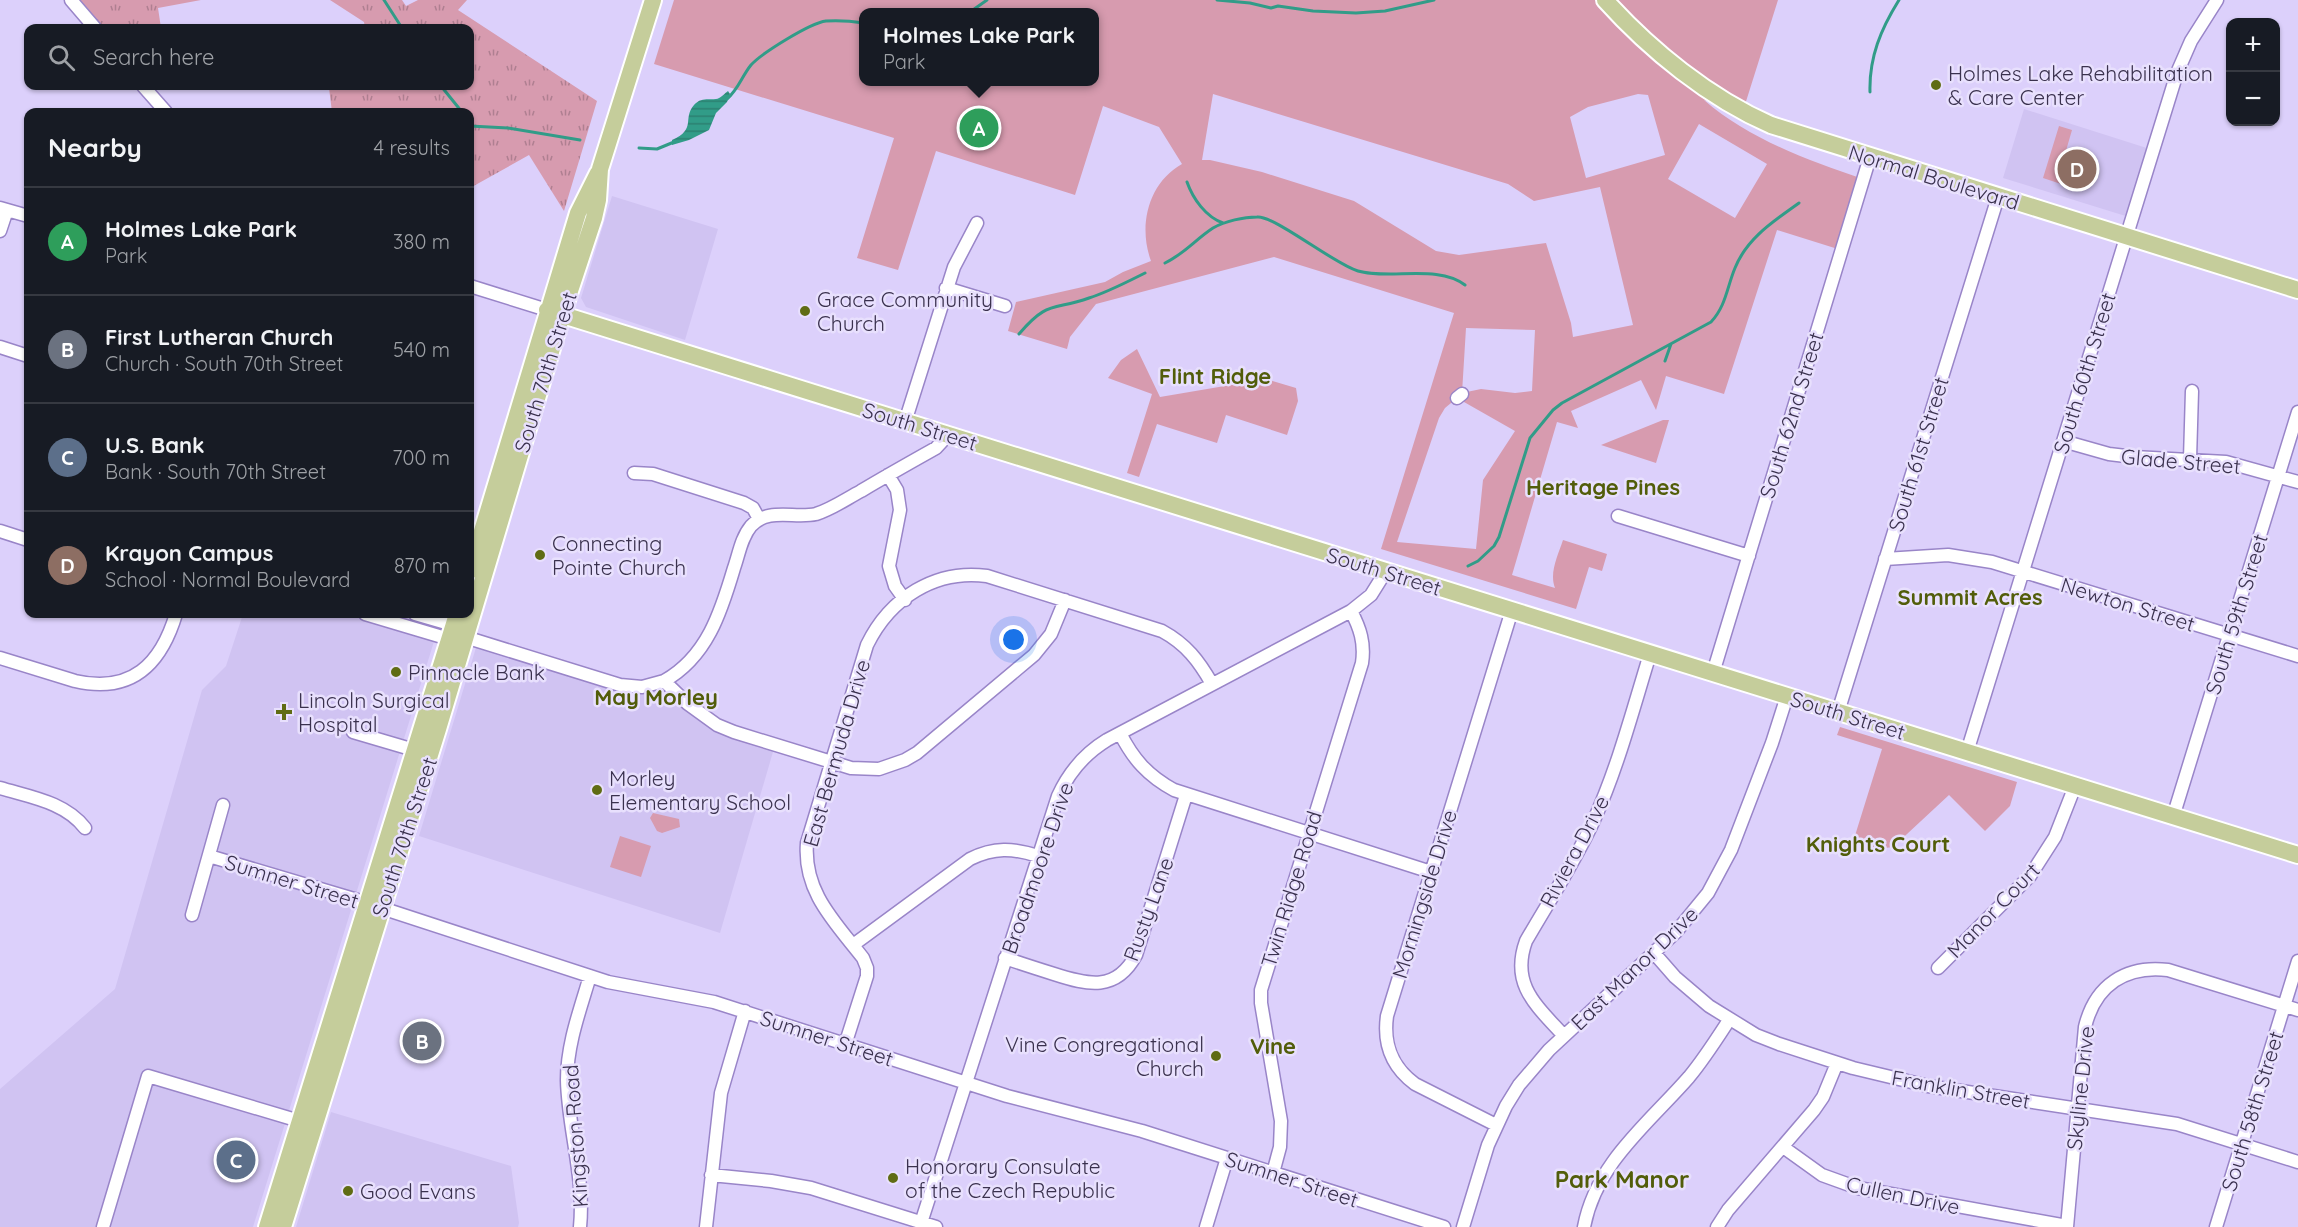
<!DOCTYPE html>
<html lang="en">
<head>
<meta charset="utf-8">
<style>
  body { margin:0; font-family:Quicksand,sans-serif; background:#242831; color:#f1f3f6 }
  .controls { position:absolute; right:18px; top:18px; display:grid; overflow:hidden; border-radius:12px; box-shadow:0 2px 4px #0004 }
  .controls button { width:54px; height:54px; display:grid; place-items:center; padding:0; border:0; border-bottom:2px solid #363941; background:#171b24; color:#f1f3f6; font:30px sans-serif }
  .you { position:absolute; left:1014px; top:640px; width:21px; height:21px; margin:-15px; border:4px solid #fff; border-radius:50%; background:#1a73e8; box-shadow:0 0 0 9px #1a73e833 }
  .badge { display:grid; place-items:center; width:39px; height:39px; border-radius:50%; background:#0b8043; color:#fff; font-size:20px; font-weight:700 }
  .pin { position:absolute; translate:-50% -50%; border:3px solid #fff; box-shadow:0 2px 6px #0006 }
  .popup { position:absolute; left:859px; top:8px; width:240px; height:78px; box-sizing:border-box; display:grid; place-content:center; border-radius:12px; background:#171b24; filter:drop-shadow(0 2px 4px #0005); font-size:20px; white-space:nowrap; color:#9ea1a6 }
  .popup b { font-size:22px; color:#f1f3f6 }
  .popup::after { content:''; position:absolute; left:50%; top:100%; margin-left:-12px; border:12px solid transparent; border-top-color:#171b24 }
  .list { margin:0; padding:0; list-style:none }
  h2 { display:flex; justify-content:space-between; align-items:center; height:78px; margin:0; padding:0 24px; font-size:26px }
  h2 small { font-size:20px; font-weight:400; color:#9ea1a6 }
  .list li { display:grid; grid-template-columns:39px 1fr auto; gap:18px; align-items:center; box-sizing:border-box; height:108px; padding:0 24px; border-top:2px solid #363941 }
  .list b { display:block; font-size:22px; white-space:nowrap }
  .list p { margin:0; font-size:20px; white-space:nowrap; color:#9ea1a6 }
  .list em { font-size:20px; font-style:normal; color:#9ea1a6 }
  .icon { flex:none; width:33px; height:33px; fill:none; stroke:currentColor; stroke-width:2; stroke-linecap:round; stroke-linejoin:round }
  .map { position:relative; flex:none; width:2298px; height:1227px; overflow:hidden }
  .search { position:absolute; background:#171b24; box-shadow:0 2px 4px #0004; left:24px; top:24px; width:450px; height:66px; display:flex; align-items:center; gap:15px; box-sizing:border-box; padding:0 21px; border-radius:12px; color:#9ea1a6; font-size:22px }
  .panel { position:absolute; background:#171b24; box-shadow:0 2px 4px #0004; left:24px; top:108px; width:450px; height:510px; border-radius:12px }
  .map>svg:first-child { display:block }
  .built { fill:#d0c3f2 }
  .grass { fill:url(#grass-tufts) }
  .park { fill:#d79baf; fill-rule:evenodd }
  .water { fill:url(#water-rules) }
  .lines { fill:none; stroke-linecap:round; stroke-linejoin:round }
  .stream { stroke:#319c88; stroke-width:3 }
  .minor-casing { stroke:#9985c8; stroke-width:15 }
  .major-casing { stroke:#fff; stroke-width:20 }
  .minor { stroke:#fff; stroke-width:12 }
  .major { stroke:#c5cd9b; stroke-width:16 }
  .poi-dot { fill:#606c14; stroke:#e8e0fd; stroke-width:2 }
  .labels { text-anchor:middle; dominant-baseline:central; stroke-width:5; stroke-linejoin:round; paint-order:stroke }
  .poi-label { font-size:21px; fill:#3a314e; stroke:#e8e0fd; text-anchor:start }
  .street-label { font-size:21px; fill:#3a314e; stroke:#e8e0fd }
  .neighbourhood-label { font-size:22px; font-weight:bold; fill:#525d0a; stroke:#e8e0fd }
  .quarter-label { font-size:24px; font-weight:bold; fill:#525d0a; stroke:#e8e0fd }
</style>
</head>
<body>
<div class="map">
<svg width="2298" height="1227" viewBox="0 0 2298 1227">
  <defs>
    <pattern id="grass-tufts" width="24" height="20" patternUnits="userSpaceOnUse" patternTransform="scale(1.5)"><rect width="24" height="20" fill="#d79baf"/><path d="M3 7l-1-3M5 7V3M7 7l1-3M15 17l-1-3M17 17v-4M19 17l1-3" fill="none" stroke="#af7f91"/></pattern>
    <pattern id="water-rules" width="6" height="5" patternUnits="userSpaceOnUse" patternTransform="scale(1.5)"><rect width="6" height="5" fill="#319c88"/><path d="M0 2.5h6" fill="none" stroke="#2b8071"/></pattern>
  </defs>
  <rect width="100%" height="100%" fill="#dcd0fb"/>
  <path class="built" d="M 2024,109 L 2153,150 L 2132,218 L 2003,178 Z
    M 612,196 L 718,229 L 685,340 L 586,307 L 581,298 Z
    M 243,614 L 365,614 L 436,635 L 253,1227 L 0,1227 L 0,1089 L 115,989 L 202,690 L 226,666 Z
    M 478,641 L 620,685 L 664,681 L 701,715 L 775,745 L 720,933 L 419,836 Z
    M 331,1112 L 511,1166 L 519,1223 L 518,1227 L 296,1227 Z"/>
  <path class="grass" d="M 71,0 L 201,0 L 158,8 L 161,28 L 95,28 Z
    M 330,0 L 402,0 L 406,6 L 418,0 L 467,0 L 458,10 L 597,101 L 564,211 L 529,155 L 470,188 L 470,112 L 332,112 L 329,88 L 349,86 L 470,86 L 470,28 L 365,28 L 364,22 Z"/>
  <path class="park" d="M 674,0 L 1778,0 L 1743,111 L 1704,100 C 1749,139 1807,160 1863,179 L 1841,250 L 1777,230 L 1724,394 L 1666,376 L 1656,410 L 1641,380 L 1571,411 L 1578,428 L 1557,422 L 1512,575 L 1555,588 C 1549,573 1558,555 1563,540 L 1607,554 L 1602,571 L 1589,567 L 1576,609 L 1381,549 L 1454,313 L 1274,257 L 1096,304 L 1070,337 L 1067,349 L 1008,331 L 1016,302 L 1105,282 L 1123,272 L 1151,261 C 1138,226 1148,183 1182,164 L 1159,127 L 1103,106 L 1075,195 L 936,151 L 898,270 L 857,258 L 894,138 L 654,64 ZM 864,12 L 1094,12 L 1094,82 L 864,82 ZM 1213,94 L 1508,184 L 1534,201 L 1600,187 L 1633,325 L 1573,337 L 1571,323 L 1546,243 L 1459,255 L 1436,251 L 1354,201 L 1262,172 L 1210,160 L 1202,160 ZM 1638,94 L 1648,95 L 1665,155 L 1586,178 L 1570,117 L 1588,107 ZM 1699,124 L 1767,164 L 1735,218 L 1668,179 ZM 1466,328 L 1535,330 L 1532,391 L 1515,393 L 1481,389 L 1462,393 ZM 1457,398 L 1515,431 L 1483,480 L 1476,549 L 1397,542 L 1439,418 L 1445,408 Z
    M 2059,126 L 2072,130 L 2063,161 L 2077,166 L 2070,187 L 2043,178 Z
    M 1137,349 L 1160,397 L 1266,379 L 1296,388 L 1298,401 L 1287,435 L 1226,415 L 1217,443 L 1157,424 L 1139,477 L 1127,473 L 1152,394 L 1108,378 L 1121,360 Z
    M 1663,420 L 1669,420 L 1656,463 L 1601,445 Z
    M 1840,727 L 2017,782 L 2010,806 L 1985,831 L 1949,795 L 1893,847 L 1877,849 L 1853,842 L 1882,749 L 1837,735 Z
    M 653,813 L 679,819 L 680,827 L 662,833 L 657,831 L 650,818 Z
    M 620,836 L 651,846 L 641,877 L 610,867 Z"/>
  <path class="water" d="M 728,91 L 730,94 L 727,102 L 716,113 L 709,130 L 689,140 L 672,145 L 672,140 C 697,129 682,119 694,105 C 701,97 708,100 716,99 C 720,99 725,93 728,91 Z"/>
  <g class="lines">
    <path class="stream" d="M 384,0 L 402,28
      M 1217,0 L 1250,3 L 1271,8 L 1278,6 L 1313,11 L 1356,13 L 1385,11 L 1434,0
      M 970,12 L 987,0
      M 441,86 L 462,112
      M 1870,92 C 1869,57 1881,29 1899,0
      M 727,99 C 738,90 742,76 751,65 C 762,53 810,23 826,21 C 839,20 851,21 864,23
      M 470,126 L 508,128 L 580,140
      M 639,148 L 657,149 L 674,142
      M 1187,182 C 1193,199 1206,217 1223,223
      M 1165,263 C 1184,254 1196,239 1213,228 C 1225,221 1244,217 1257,217 C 1274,215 1334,264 1358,271 C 1390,280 1438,264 1465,285
      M 1019,334 C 1048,300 1052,311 1089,298 C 1108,292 1127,282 1145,273
      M 1665,361 L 1671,344
      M 1468,566 L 1478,561 L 1494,546 L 1499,537 L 1530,438 L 1553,410 L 1562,403 L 1711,322 C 1726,306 1727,287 1735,268 C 1747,238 1774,221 1799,203"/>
    <g class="minor-casing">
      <path id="minor" d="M 71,0 L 95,28
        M 143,86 L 166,112
        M 0,208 L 28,216
        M 0,231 L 7,210
        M 470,286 L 547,310
        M 946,288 L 1005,306
        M 0,347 L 28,356
        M 1457,398 L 1462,394
        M 905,422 L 954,267 L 977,223
        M 2063,441 L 2109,454 L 2134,457 L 2226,462 L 2298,482
        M 2190,459 L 2192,391
        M 634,473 L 653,474 L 744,503 L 753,508 L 759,519
        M 888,475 L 897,490 L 900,510 L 889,566 L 895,586 L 905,600
        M 1618,516 L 1749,556
        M 0,531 L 28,540
        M 1885,559 L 1948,555 L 1992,562 L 2298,656
        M 365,614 L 449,639 L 465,637 L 620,685 L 642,687 L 664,681 L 688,704 L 717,725 L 734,732 L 851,768 L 879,769 L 905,760 L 917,753 L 1034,655 L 1051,634 L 1065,600
        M 415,614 L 453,625 L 458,630
        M 0,658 L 75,681 C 132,694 161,664 176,614
        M 1713,673 L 1870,157
        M 664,681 C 707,657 721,612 734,568 C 739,554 741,538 751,526 C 768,507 795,519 816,514 C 832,509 846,499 861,491 C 886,476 911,462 936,448 L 948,435
        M 1838,712 L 1998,197
        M 353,732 L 421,752
        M 1120,733 C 1133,759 1148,776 1174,790 L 1431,872
        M 1967,752 L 2177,73 L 2191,41 L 2217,0
        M 0,788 C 30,797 65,802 85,828
        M 2173,817 L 2298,412
        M 209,856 L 354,899 L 608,982 L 714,1002 L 1007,1096 L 1142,1131 L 1444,1227
        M 192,915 L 223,805
        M 853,945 L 970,859 C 994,847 1013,848 1038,856
        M 1654,953 L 1675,977 L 1709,1006 L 1756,1035 L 1779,1044 L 1853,1068 L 1928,1086 L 2177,1124 L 2298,1162
        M 1005,958 C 1022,964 1038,969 1054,974 C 1088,985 1116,992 1136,955 L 1186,795
        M 1938,968 L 2030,876 L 2055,837 L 2075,786
        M 1564,1036 C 1537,1006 1510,985 1526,941 C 1549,901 1575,862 1594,820 C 1618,767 1633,709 1650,654
        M 845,1045 L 867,976 L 867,968 L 863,958 C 835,922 803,892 807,843 L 867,645 C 890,598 935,569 987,576 L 1162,631 C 1186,644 1199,661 1212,684
        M 1496,1125 L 1415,1084 C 1392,1067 1383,1045 1387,1016 L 1512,610
        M 1783,1147 L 1822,1175 L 1858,1188 L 2067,1226
        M 1273,1173 L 1280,1147 L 1281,1121 L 1261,1003 L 1261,990 L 1362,663 C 1365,643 1360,628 1351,611
        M 711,1175 L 771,1181 L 811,1188 L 936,1227
        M 921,1223 L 1058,796 C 1069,772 1084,754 1107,740 L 1351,611 L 1371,595 L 1386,571
        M 103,1227 L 148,1076 L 306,1123
        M 580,1227 C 585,1177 568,1129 567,1080 C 567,1044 580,1010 590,976
        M 706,1227 L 721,1093 L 745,1011
        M 1206,1227 L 1227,1158
        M 1463,1227 L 1488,1145 L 1506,1106 L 1519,1085 L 1549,1050 L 1676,932 L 1708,893 L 1731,850 L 1772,743 L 1787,696
        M 1584,1227 C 1596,1163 1648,1124 1689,1077 C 1704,1059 1716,1040 1729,1020
        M 1717,1227 L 1728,1210 L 1814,1110 L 1823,1097 L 1837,1063
        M 2067,1227 L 2085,1027 C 2095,985 2126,965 2168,970 L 2298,1010
        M 2216,1227 L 2298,961"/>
    </g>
    <g class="major-casing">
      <path id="major" d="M 1605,0 C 1650,50 1709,98 1771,125 L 2298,290
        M 547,310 L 2298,855
        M 470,571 L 578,213 L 598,173
        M 267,1227 L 457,614
        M 283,1227 L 438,729 L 562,315 L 594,218 L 598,200 L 600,169 L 653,0"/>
    </g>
    <use href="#minor" class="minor"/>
    <use href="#major" class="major"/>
  </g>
  <g class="poi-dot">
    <circle cx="1936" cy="85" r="6"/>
    <circle cx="805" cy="311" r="6"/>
    <circle cx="540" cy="555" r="6"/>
    <circle cx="396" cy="672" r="6"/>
    <path d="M281 703h6v6h6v6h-6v6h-6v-6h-6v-6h6z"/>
    <circle cx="597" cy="790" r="6"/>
    <circle cx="1216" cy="1056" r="6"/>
    <circle cx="893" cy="1178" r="6"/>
    <circle cx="348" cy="1191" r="6"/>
  </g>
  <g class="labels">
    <g class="poi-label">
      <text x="1948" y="73">Holmes Lake Rehabilitation<tspan x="1948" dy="24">&amp; Care Center</tspan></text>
      <text x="817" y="299">Grace Community<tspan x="817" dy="24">Church</tspan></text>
      <text x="552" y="543">Connecting<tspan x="552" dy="24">Pointe Church</tspan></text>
      <text x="408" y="672">Pinnacle Bank</text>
      <text x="298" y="700">Lincoln Surgical<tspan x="298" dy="24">Hospital</tspan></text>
      <text x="609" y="778">Morley<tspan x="609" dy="24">Elementary School</tspan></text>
      <text x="1204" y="1044" text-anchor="end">Vine Congregational<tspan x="1204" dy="24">Church</tspan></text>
      <text x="905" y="1166">Honorary Consulate<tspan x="905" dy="24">of the Czech Republic</tspan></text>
      <text x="360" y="1191">Good Evans</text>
    </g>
    <g class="street-label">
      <text transform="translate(1934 177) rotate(17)">Normal Boulevard</text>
      <text transform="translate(545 372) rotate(-73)">South 70th Street</text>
      <text transform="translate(2084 373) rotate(-73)">South 60th Street</text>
      <text transform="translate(1791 415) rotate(-73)">South 62nd Street</text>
      <text transform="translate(920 426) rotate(17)">South Street</text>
      <text transform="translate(1918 454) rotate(-73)">South 61st Street</text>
      <text transform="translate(2181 461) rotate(5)">Glade Street</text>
      <text transform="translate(1384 571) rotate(17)">South Street</text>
      <text transform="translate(2128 604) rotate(17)">Newton Street</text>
      <text transform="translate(2236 614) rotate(-73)">South 59th Street</text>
      <text transform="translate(1848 715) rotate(17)">South Street</text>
      <text transform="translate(836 753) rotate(-74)">East Bermuda Drive</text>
      <text transform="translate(404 837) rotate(-72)">South 70th Street</text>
      <text transform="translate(1574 851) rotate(-62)">Riviera Drive</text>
      <text transform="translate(1037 868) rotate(-71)">Broadmoore Drive</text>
      <text transform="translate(292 881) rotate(17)">Sumner Street</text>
      <text transform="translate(1291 889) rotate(-73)">Twin Ridge Road</text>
      <text transform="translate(1424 894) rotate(-73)">Morningside Drive</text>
      <text transform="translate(1148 909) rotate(-70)">Rusty Lane</text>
      <text transform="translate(1993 910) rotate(-46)">Manor Court</text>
      <text transform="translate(1634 968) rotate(-44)">East Manor Drive</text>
      <text transform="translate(827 1038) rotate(18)">Sumner Street</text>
      <text transform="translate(2080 1088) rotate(-84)">Skyline Drive</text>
      <text transform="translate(1961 1089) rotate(10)">Franklin Street</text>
      <text transform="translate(2252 1111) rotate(-73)">South 58th Street</text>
      <text transform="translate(575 1136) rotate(-94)">Kingston Road</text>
      <text transform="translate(1292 1179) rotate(18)">Sumner Street</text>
      <text transform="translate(1903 1195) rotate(12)">Cullen Drive</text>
    </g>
    <g class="neighbourhood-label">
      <text x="1215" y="376">Flint Ridge</text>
      <text x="1603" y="487">Heritage Pines</text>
      <text x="1970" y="597">Summit Acres</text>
      <text x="656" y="697">May Morley</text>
      <text x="1878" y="844">Knights Court</text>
      <text x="1273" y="1046">Vine</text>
    </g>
    <g class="quarter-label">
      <text x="1622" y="1179">Park Manor</text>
    </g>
  </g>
</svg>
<div class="controls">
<button>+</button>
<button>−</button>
</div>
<div class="you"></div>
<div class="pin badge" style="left:979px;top:128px;background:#2e9e5b">A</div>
<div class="popup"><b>Holmes Lake Park</b>Park</div>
<div class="pin badge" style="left:422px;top:1041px;background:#6b7280">B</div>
<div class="pin badge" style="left:236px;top:1160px;background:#5c6f8a">C</div>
<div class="pin badge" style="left:2077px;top:169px;background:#8d6e63">D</div>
<div class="search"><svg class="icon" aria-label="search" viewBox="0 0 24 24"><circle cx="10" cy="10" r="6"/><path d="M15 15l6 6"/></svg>Search here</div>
<section class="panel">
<h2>Nearby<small>4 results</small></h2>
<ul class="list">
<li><span class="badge" style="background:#2e9e5b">A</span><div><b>Holmes Lake Park</b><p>Park</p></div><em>380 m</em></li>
<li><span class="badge" style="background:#6b7280">B</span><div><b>First Lutheran Church</b><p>Church · South 70th Street</p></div><em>540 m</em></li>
<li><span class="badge" style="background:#5c6f8a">C</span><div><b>U.S. Bank</b><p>Bank · South 70th Street</p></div><em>700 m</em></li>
<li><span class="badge" style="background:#8d6e63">D</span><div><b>Krayon Campus</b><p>School · Normal Boulevard</p></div><em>870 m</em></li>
</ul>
</section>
</div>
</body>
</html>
